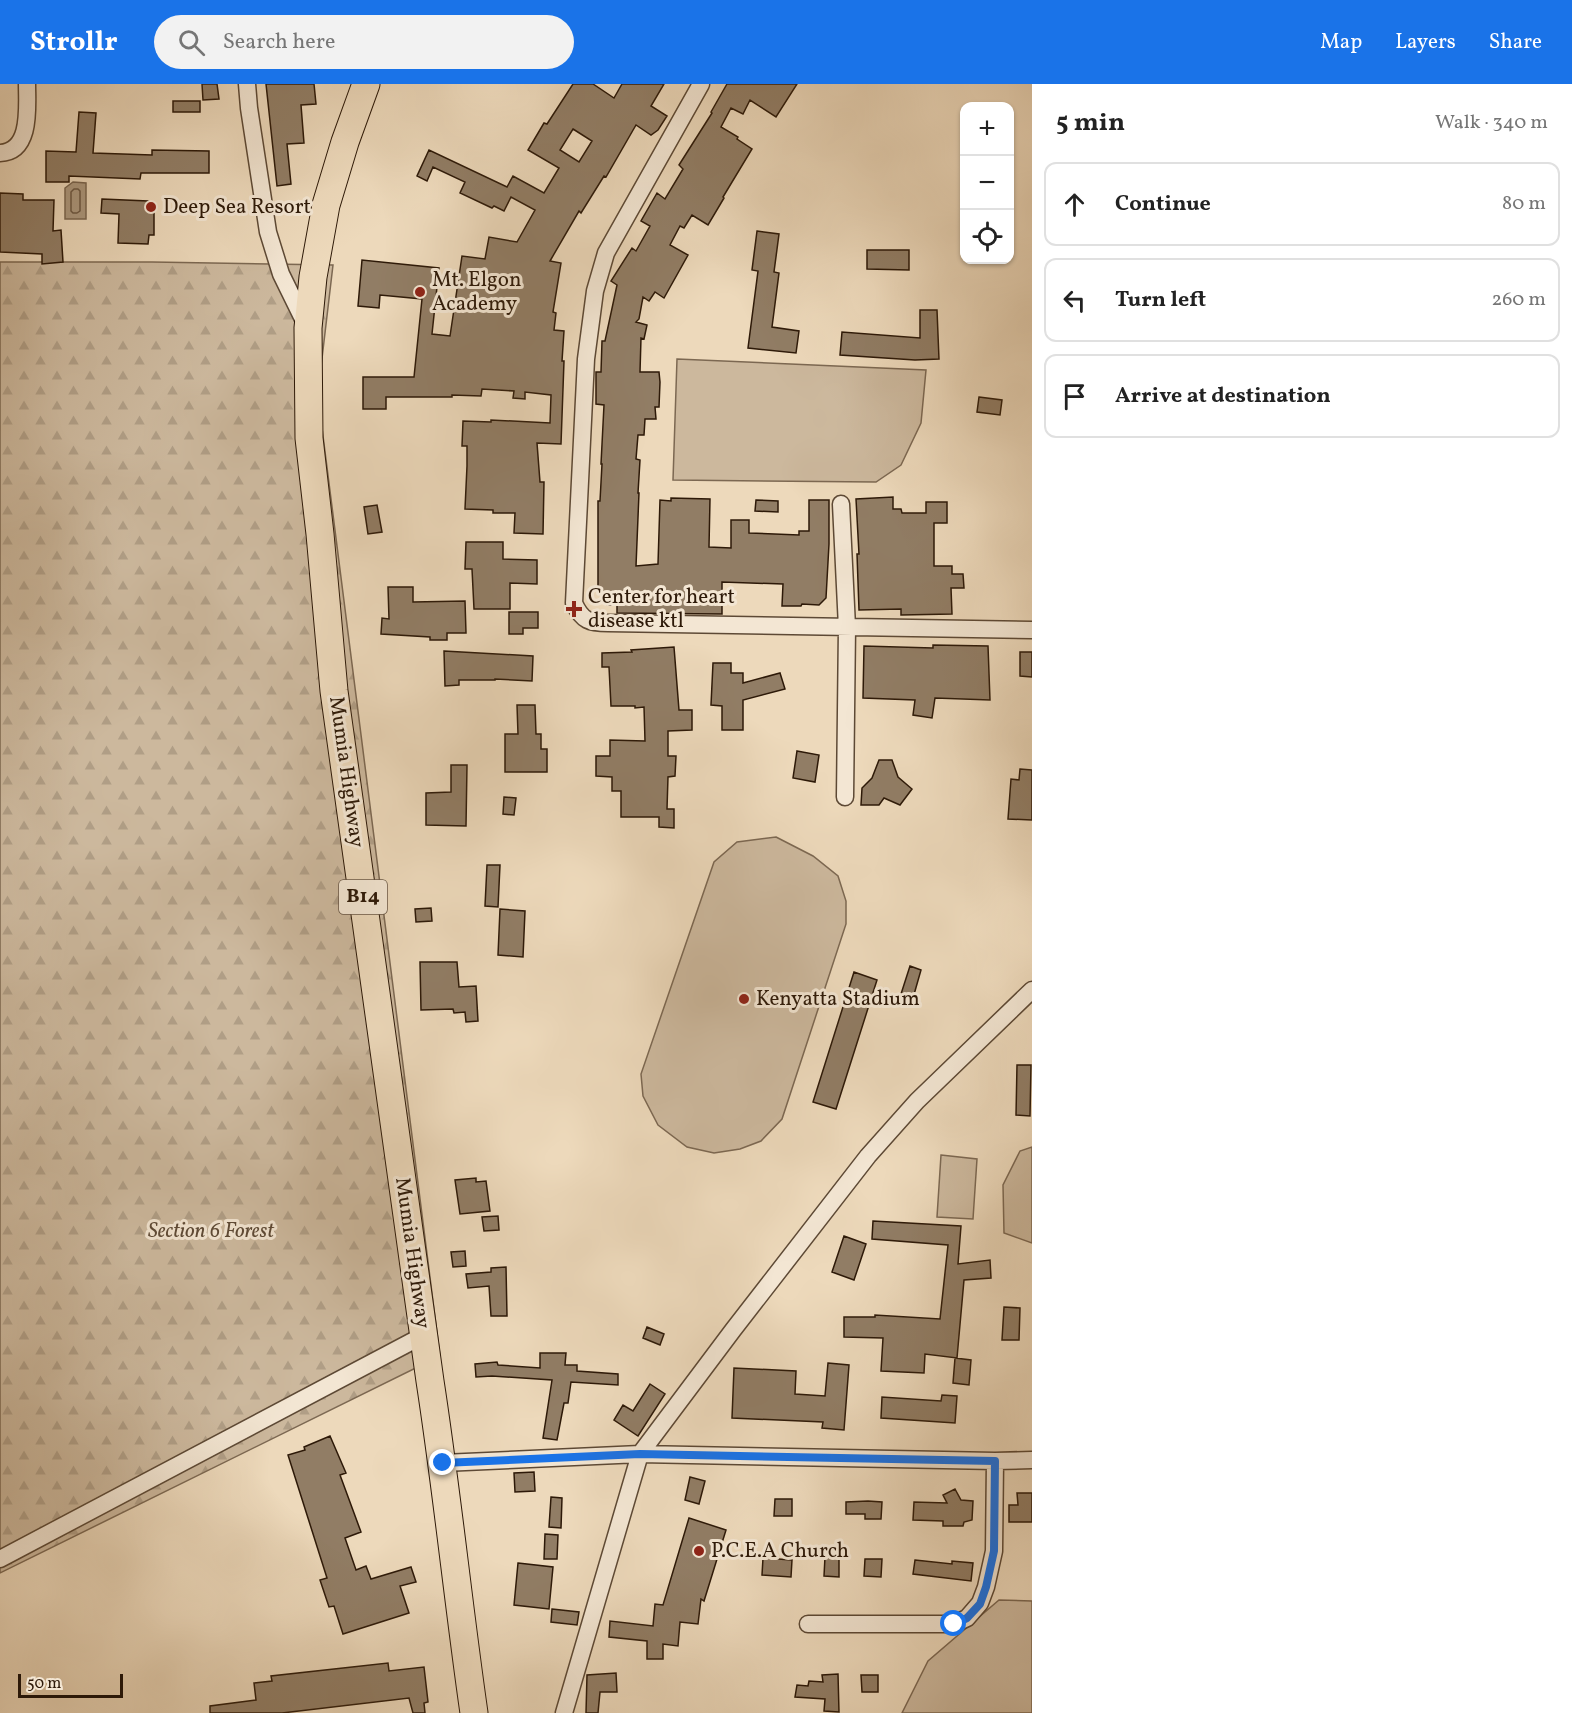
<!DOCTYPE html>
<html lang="en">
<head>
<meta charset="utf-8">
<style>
  body { margin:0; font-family:Vollkorn,serif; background:#f2f2f2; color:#222 }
  .controls { position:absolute; right:18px; top:18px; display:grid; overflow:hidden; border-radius:12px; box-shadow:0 2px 4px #0004 }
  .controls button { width:54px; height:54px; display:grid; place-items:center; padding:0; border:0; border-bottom:2px solid #e0e0e0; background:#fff; color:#222; font:30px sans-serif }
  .scale { position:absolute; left:18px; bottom:15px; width:105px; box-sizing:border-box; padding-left:6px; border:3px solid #2d1908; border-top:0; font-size:16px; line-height:21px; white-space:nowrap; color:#2d1908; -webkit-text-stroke:4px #f3e6d3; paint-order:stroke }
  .stop { position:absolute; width:18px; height:18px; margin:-14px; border:4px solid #1a73e8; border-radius:50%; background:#fff }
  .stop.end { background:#1a73e8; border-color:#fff; box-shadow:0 2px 6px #0008 }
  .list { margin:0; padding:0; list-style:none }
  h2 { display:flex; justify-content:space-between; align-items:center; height:78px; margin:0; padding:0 24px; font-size:26px }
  h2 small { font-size:20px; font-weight:400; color:#767676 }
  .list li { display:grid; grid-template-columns:39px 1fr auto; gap:18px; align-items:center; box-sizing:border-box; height:84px; margin:0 12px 12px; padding:0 12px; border:2px solid #e0e0e0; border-radius:12px }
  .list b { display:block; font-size:22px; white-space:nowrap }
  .list em { font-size:20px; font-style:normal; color:#767676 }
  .icon { flex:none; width:33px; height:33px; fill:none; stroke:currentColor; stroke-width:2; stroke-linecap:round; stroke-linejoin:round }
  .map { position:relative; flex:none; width:1032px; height:1629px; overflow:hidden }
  header { display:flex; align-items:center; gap:36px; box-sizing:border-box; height:84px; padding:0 30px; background:#1a73e8; color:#fff }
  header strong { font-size:28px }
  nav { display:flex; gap:33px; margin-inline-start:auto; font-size:21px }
  .search { width:420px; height:54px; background:#f2f2f2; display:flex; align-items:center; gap:15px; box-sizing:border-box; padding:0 21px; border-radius:33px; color:#767676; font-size:22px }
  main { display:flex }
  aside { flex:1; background:#fff }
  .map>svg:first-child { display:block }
  .green { fill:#ccb89d; stroke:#7c6852; stroke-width:1.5 }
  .forest { fill:url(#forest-firs); stroke:#7c6852; stroke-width:1.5 }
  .water { fill:#ac987e; stroke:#79654f; stroke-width:1.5 }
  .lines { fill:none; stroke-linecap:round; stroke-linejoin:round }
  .shore { stroke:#6c5843; stroke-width:1.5 }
  .building { fill:#917d65; stroke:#2d1908; stroke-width:1.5; fill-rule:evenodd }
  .minor-casing { stroke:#5d4935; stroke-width:19 }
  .trunk-casing { stroke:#2d1908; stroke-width:29 }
  .minor { stroke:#f3e6d3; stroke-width:16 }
  .trunk { stroke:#edd9bb; stroke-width:27 }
  .route { stroke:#1a73e8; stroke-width:8 }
  .poi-dot { fill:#8f2418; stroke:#f3e6d3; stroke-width:2 }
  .labels { text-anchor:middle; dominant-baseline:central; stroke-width:6; stroke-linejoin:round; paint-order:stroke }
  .shield { fill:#f3e6d3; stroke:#685645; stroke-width:1.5 }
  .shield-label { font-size:20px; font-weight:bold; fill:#2d1908 }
  .poi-label { font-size:21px; fill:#2d1908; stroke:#f3e6d3; text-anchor:start }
  .street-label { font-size:21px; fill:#2d1908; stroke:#f3e6d3 }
  .park-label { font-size:21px; font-style:italic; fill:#5d4935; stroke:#f3e6d3 }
</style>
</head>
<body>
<header>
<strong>Strollr</strong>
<div class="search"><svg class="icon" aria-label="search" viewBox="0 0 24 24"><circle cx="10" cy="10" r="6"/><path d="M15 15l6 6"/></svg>Search here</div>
<nav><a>Map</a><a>Layers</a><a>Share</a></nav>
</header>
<main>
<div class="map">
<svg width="1032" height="1629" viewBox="0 0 1032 1629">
  <defs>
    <pattern id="forest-firs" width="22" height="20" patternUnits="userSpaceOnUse" patternTransform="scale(1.5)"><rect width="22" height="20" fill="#ccb89d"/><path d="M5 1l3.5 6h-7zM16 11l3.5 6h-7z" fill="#b09e86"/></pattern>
  </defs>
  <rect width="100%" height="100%" fill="#edd9bb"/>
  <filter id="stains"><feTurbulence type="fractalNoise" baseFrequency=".00333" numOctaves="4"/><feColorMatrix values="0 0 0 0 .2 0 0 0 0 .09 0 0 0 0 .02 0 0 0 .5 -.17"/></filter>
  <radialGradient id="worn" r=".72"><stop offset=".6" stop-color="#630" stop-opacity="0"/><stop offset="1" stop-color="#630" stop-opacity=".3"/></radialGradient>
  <path class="green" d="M 677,275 L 926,286 L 921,339 L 901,381 L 876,398 L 673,396 Z
    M 776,753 L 813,772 L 838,792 L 846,817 L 846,840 L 782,1035 L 761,1057 L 740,1065 L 714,1069 L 687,1063 L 658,1041 L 643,1012 L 641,990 L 714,778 L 737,758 Z
    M 1032,1063 L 1032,1159 L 1004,1149 L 1003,1101 L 1020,1067 Z
    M 941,1071 L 977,1075 L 973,1135 L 937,1133 Z
    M 999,1516 L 1032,1517 L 1032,1629 L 902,1629 L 928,1577 Z"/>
  <path class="forest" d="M 0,178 L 152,178 L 333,181 L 321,283 L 322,344 L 440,1272 L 0,1489 Z"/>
  <path class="water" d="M 73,98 L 86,99 L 86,135 L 65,135 L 65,104 Z"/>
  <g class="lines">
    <path class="shore" d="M 74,105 L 78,105 L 80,107 L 80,127 L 77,129 L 73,129 L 71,127 L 71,108 Z"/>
  </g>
  <path class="building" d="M 202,0 L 217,0 L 219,15 L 203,16 Z
    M 266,0 L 314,0 L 316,20 L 301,21 L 304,59 L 287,60 L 291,100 L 277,102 Z
    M 573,0 L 593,0 L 614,14 L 622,0 L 664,0 L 651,22 L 667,32 L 658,46 L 651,51 L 636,41 L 606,93 L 604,92 L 581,129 L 579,127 L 550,177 L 561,179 L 553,228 L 556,229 L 554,246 L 564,247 L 562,277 L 564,277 L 561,360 L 537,359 L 540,398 L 544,398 L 543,450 L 514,449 L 515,429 L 493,429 L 493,426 L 465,425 L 467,382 L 467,362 L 462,362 L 463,337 L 491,338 L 491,336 L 550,339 L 551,311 L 525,308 L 525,315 L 513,314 L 514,307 L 482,305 L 481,312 L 452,311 L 452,313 L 386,313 L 386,325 L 363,325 L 363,293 L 414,293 L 422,215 L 380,211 L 379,224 L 358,222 L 362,176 L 439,184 L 432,250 L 450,252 L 462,172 L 485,175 L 489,153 L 517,158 L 535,126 L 511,113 L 504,127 L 494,122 L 492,124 L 460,109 L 465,98 L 433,83 L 427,97 L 417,92 L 429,66 L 507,103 L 513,92 L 544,109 L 559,84 L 528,66 L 544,39 L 547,40 ZM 573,45 L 592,57 L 579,78 L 560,66 Z
    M 727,0 L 797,0 L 776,33 L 750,16 L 743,30 L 731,24 L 721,43 L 738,53 L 737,55 L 752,65 L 723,113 L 724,114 L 708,141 L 692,131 L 684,144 L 680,142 L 670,161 L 688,171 L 664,214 L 655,208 L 649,217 L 643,213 L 639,235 L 636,238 L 647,241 L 644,255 L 641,254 L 640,288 L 659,288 L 660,298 L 659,323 L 655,323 L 656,335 L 645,335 L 644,351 L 638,351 L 636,375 L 640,376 L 638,409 L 639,409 L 636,482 L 658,480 L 660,416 L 671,417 L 671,414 L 710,415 L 709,463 L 731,464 L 731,436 L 749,436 L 749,449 L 799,451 L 799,447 L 809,447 L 809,416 L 829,416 L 829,460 L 826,514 L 819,521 L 802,520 L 801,522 L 782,522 L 783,500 L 722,498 L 722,530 L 617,529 L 617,521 L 607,521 L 607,509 L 598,509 L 598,417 L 600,417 L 602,380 L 601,380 L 604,321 L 596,320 L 596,288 L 601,288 L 602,257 L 605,257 L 617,201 L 611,197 L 632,164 L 636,167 L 650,142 L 641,137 L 657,109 L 665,115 L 683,85 L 679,81 L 712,29 L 711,28 Z
    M 173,17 L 200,17 L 200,28 L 173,28 Z
    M 79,28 L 96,29 L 93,69 L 152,71 L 152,66 L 209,67 L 209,89 L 141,89 L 140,95 L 69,92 L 69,98 L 46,98 L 46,67 L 76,68 Z
    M 0,109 L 23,110 L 23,116 L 54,116 L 53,147 L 61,146 L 63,178 L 42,180 L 42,170 L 0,168 Z
    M 102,115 L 148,117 L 148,125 L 154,125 L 154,151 L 149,151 L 148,160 L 118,159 L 119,130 L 101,129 Z
    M 757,147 L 779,150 L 774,188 L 779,189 L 772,243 L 799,247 L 796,269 L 748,264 L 758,187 L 752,186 Z
    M 867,166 L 909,166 L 909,186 L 867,185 Z
    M 920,226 L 937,226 L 939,275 L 915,276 L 840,271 L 842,248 L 920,254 Z
    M 979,313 L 1002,316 L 1000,331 L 977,328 Z
    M 893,413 L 893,425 L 901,425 L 902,429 L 926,429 L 926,418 L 947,418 L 947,439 L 934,439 L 934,482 L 952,482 L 952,490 L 963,490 L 964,504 L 951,504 L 952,530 L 901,531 L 901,525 L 859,526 L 857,470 L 859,470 L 856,415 Z
    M 756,416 L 778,417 L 778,428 L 755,427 Z
    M 377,421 L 382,448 L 368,450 L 364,423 Z
    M 466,458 L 503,458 L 503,475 L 537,476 L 537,500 L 510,499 L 510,525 L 474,525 L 472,485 L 465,485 Z
    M 388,503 L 413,503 L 413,518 L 465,517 L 466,549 L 447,549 L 447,556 L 430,556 L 430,553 L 381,550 L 382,534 L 389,535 Z
    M 509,528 L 538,528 L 538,544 L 523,544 L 523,550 L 509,550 Z
    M 933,561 L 988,562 L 990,616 L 935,614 L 932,634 L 913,631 L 915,616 L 863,614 L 864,562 L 933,564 Z
    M 674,563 L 679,626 L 692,626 L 692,646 L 668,647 L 668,672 L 676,672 L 675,692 L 668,693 L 667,725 L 674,725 L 674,744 L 659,743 L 659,733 L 621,733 L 621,707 L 612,707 L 612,693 L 596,692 L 596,672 L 610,672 L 610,656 L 645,657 L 644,623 L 635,624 L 635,622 L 611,622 L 609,583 L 602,583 L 602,569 L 632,568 L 631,566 Z
    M 444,567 L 533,572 L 532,597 L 495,595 L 495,596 L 459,596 L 459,601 L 445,602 Z
    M 1020,568 L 1032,568 L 1032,593 L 1020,592 Z
    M 713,579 L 731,579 L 731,589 L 743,589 L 743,599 L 780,589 L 785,605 L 743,616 L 743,646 L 722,646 L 722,622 L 711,621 Z
    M 517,621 L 535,621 L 536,650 L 541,650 L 541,665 L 547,665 L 547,688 L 505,688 L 505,650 L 518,650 Z
    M 797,667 L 819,671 L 815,698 L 793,694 Z
    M 879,676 L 892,676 L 898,693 L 912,705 L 900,721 L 884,714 L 879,721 L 861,721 L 862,704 L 872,694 Z
    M 451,681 L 467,681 L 466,742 L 426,741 L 426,709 L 451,708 Z
    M 1020,685 L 1032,686 L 1032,736 L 1008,735 L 1011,695 L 1019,696 Z
    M 504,713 L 516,714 L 514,731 L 503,730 Z
    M 487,781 L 500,781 L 498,823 L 485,822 Z
    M 431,824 L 432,837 L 416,838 L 415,825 Z
    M 500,825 L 525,827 L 523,873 L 498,871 Z
    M 420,878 L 457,878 L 459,903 L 476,902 L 478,937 L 466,938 L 465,928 L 454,929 L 453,925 L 421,926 Z
    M 910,882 L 921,886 L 913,914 L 901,910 Z
    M 854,888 L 877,896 L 836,1025 L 813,1018 Z
    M 1017,981 L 1031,981 L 1030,1032 L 1016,1031 Z
    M 476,1094 L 476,1098 L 486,1097 L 490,1127 L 460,1130 L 455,1096 Z
    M 498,1132 L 499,1146 L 484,1147 L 482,1133 Z
    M 873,1137 L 961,1142 L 958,1180 L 990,1176 L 991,1194 L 964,1196 L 957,1274 L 925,1270 L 924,1289 L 881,1287 L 883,1254 L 844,1253 L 844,1233 L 875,1233 L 875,1231 L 940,1235 L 948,1161 L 872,1155 Z
    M 844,1152 L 866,1160 L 854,1196 L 832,1188 Z
    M 465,1167 L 466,1182 L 453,1183 L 451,1168 Z
    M 506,1183 L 507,1232 L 491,1232 L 489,1202 L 468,1204 L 466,1190 L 491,1188 L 491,1184 Z
    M 1004,1223 L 1020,1224 L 1019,1256 L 1002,1256 Z
    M 647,1243 L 664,1250 L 660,1261 L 643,1254 Z
    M 540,1269 L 566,1269 L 565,1281 L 577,1281 L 577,1287 L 618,1290 L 618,1301 L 571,1298 L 568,1319 L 564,1319 L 557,1356 L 543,1354 L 552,1296 L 492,1292 L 476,1293 L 475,1280 L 497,1278 L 498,1281 L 540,1284 Z
    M 955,1274 L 971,1276 L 969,1301 L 953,1299 Z
    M 828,1279 L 849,1281 L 844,1346 L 822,1344 L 823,1338 L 732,1334 L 734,1284 L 796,1287 L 795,1310 L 825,1312 Z
    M 650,1300 L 665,1310 L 638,1352 L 614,1336 L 623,1321 L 633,1327 Z
    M 942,1311 L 957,1312 L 955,1339 L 881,1334 L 882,1313 L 941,1317 Z
    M 330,1352 L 346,1389 L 340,1391 L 361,1448 L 345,1454 L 356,1486 L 366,1482 L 371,1495 L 411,1483 L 416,1498 L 400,1502 L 409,1529 L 343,1550 L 334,1522 L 329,1523 L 320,1496 L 327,1494 L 288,1371 L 305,1366 L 304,1363 Z
    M 534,1388 L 535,1407 L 515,1408 L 514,1389 Z
    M 690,1393 L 705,1397 L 699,1420 L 685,1416 Z
    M 955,1405 L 961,1416 L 973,1417 L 972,1436 L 964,1438 L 963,1442 L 943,1442 L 943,1437 L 913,1436 L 914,1418 L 947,1419 L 943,1411 Z
    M 1017,1409 L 1032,1409 L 1032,1438 L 1009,1438 L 1009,1421 L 1018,1421 Z
    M 551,1413 L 562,1414 L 561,1444 L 549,1443 Z
    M 775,1415 L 792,1415 L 792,1432 L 774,1432 Z
    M 868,1417 L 882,1418 L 881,1435 L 865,1435 L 865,1430 L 846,1430 L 846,1418 Z
    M 689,1434 L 726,1446 L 704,1517 L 701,1515 L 698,1540 L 680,1538 L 678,1562 L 663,1560 L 663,1575 L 647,1575 L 647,1557 L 609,1553 L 610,1537 L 653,1542 L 655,1520 L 663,1521 Z
    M 545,1450 L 558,1451 L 557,1475 L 544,1475 Z
    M 825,1473 L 839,1474 L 839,1493 L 824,1492 Z
    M 763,1474 L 792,1476 L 791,1493 L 762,1491 Z
    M 865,1475 L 882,1475 L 881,1493 L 864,1492 Z
    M 915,1476 L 952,1480 L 952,1477 L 973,1479 L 971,1497 L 913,1490 Z
    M 518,1479 L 553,1483 L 549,1525 L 514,1521 Z
    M 552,1525 L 579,1528 L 577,1541 L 551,1538 Z
    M 388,1579 L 389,1587 L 424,1583 L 428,1618 L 424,1619 L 425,1629 L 413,1629 L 409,1614 L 282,1629 L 210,1629 L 210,1622 L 256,1616 L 254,1599 L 272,1597 L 271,1592 Z
    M 616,1589 L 617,1608 L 600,1608 L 598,1629 L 586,1629 L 587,1591 Z
    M 838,1590 L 839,1628 L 824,1627 L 825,1615 L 795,1613 L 797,1601 L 808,1602 L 809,1597 L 823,1598 L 822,1591 Z
    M 861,1591 L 878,1591 L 878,1608 L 862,1608 Z"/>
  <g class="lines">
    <g class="minor-casing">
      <path id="minor" d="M 247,0 L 249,24 L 268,148 L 281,190 L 306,241
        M 701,0 L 606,169 L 595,207 L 586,275 L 574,519 C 582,537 590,539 608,539 L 1032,546
        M 0,69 C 32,68 27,22 27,0
        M 841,420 L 847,543 L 845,713
        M 443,1379 L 640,1370 L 995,1377 L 1032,1376
        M 0,1475 L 424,1251
        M 808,1540 L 954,1540 L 967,1534 L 980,1519 L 986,1503 L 994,1467 L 995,1377
        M 564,1629 L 640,1370 L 733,1246 L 868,1072 L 917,1017 L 1032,906"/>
    </g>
    <g class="trunk-casing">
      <path id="trunk" d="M 366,0 L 345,58 L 326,121 L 313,193 L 308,244 L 309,354 L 320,450 L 334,607 L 430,1297 C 447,1407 458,1518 474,1629"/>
    </g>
    <use href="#minor" class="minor"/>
    <use href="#trunk" class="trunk"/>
  </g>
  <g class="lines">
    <path class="route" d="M 443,1379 L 640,1370 L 995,1377 L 994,1467 L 986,1503 L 980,1520 L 967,1534 L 954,1540"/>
  </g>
  <g class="poi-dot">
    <circle cx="151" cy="123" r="6"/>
    <circle cx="420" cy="208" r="6"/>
    <path d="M571 516h6v6h6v6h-6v6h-6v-6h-6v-6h6z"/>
    <circle cx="744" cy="915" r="6"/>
    <circle cx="699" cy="1467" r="6"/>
  </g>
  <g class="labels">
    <rect class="shield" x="339" y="796" width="48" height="34" rx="4.5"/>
    <g class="shield-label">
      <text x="363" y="813">B14</text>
    </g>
    <g class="poi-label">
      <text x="163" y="123">Deep Sea Resort</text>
      <text x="432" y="196">Mt. Elgon<tspan x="432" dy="24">Academy</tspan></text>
      <text x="588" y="513">Center for heart<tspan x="588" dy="24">disease ktl</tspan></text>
      <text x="756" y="915">Kenyatta Stadium</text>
      <text x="711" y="1467">P.C.E.A Church</text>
    </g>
    <g class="street-label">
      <text transform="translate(346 688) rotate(82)">Mumia Highway</text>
      <text transform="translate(412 1169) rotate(82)">Mumia Highway</text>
    </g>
    <g class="park-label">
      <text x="211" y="1147">Section 6 Forest</text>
    </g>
  </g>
  <rect width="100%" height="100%" filter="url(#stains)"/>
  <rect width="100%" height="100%" fill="url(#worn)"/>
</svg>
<div class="controls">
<button>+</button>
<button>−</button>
<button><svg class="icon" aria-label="locate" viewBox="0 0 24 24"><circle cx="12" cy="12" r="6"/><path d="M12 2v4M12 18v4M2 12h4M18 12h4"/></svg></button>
</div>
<div class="scale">50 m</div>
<div class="stop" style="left:954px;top:1540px"></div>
<div class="stop end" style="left:443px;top:1379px"></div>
</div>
<aside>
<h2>5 min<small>Walk · 340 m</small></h2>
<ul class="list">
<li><svg class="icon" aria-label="ahead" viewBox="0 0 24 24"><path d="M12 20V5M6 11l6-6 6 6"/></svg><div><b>Continue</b></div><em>80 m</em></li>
<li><svg class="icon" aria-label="left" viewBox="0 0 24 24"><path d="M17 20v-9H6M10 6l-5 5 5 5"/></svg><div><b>Turn left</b></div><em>260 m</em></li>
<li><svg class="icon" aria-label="arrive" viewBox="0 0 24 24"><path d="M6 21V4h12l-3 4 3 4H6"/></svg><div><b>Arrive at destination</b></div></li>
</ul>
</aside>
</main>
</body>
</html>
